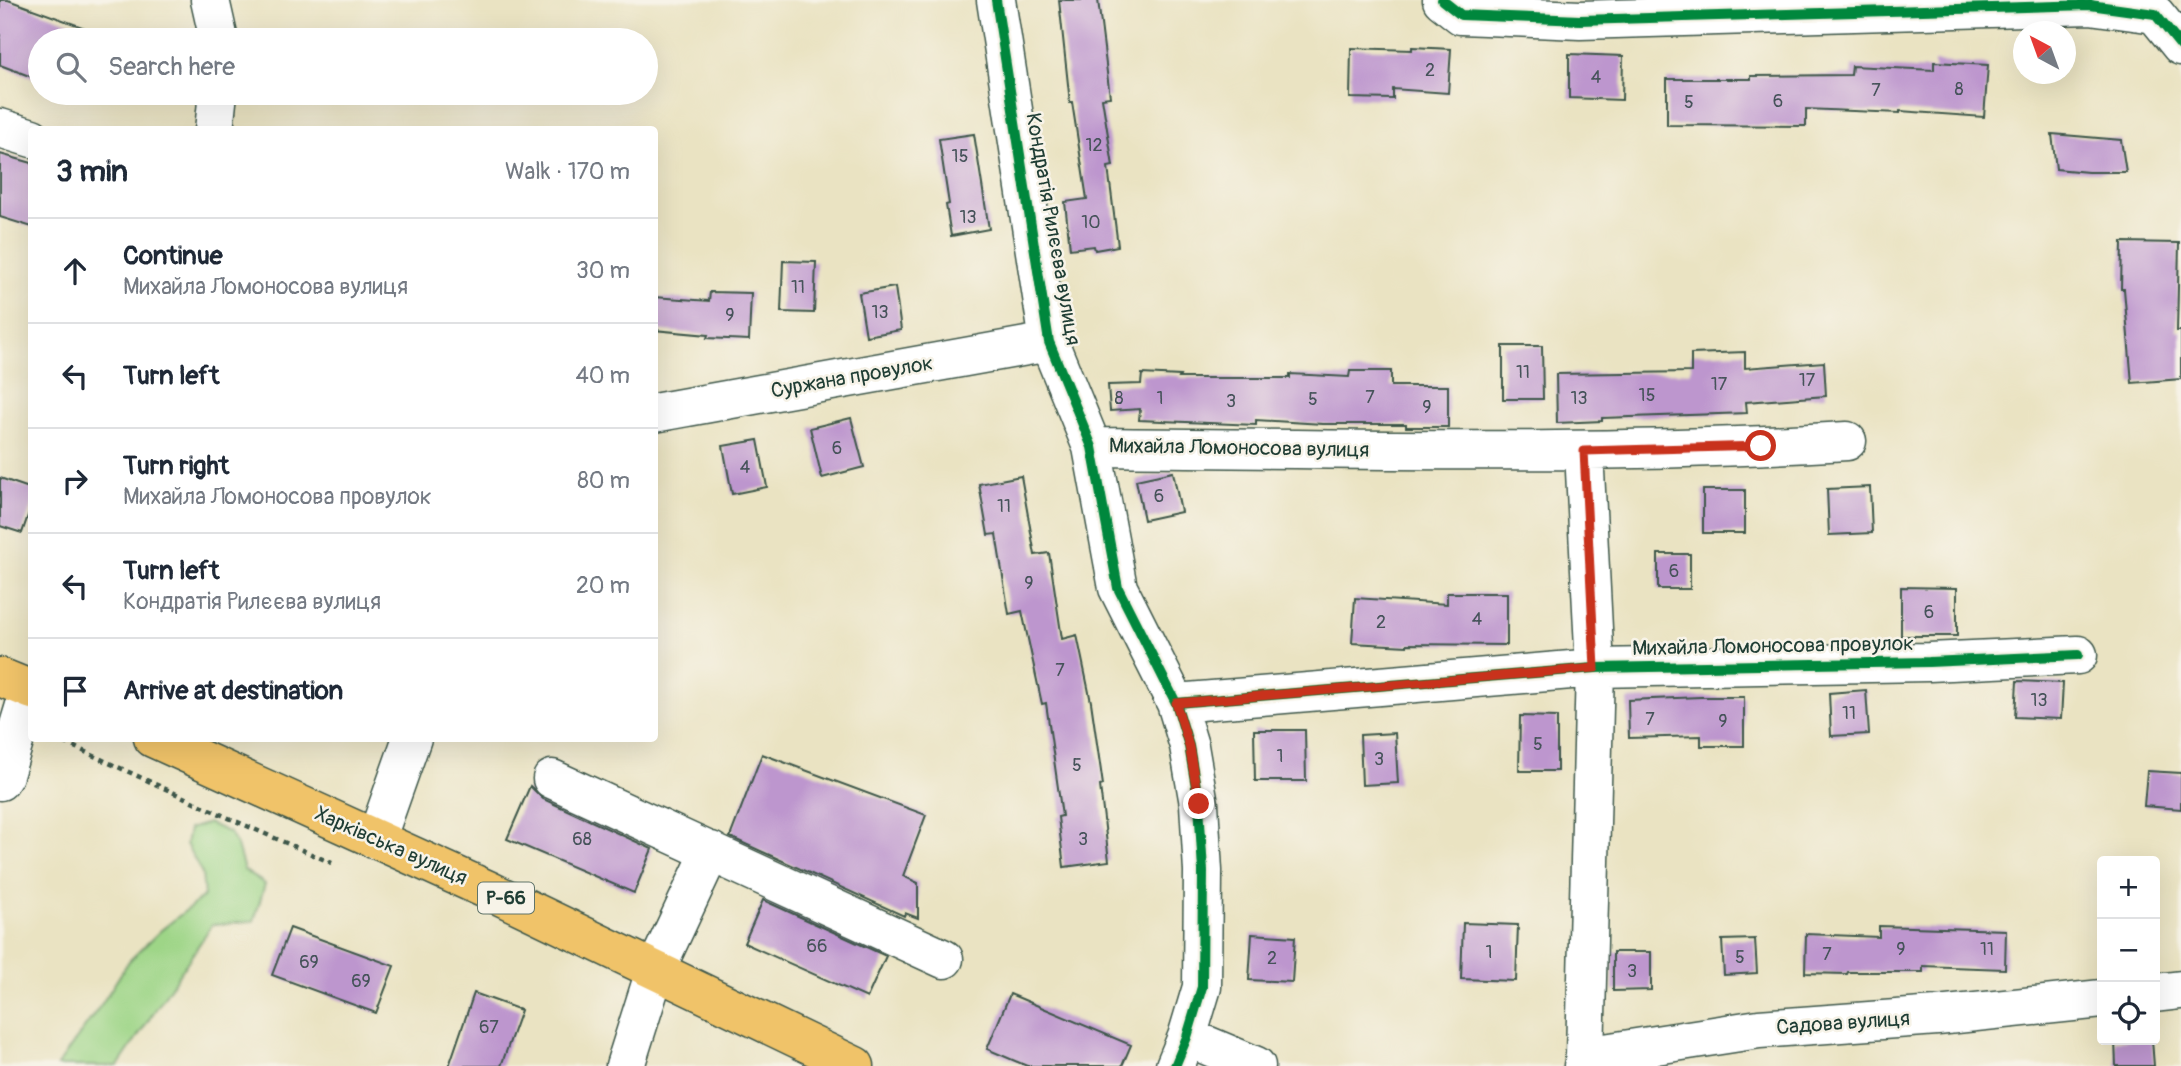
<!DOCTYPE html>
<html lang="en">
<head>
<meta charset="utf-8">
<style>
  body { margin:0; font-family:Pangolin,sans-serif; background:#f2f2f3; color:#1f2937 }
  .controls { position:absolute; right:21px; bottom:21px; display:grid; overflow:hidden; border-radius:7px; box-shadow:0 7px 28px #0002 }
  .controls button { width:63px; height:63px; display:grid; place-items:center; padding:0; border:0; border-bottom:2px solid #e0e1e3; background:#fff; color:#1f2937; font:35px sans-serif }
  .compass { position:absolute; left:2013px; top:21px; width:63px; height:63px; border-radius:50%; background:#fff; box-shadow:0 7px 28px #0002; rotate:319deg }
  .stop { position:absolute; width:21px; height:21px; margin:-16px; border:5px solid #c8321e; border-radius:50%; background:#fff }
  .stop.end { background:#c8321e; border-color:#fff; box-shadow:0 2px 7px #0008 }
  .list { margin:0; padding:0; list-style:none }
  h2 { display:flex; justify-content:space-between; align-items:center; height:91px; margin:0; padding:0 28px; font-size:30px }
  h2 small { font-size:23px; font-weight:400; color:#747a83 }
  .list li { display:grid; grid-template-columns:46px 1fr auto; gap:21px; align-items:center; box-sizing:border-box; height:105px; padding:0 28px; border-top:2px solid #e0e1e3 }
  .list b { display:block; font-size:26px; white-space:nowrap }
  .list p { margin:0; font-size:23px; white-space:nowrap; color:#747a83 }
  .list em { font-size:23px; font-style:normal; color:#747a83 }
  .icon { flex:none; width:38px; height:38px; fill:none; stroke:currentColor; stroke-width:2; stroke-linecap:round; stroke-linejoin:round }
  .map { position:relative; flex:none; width:2181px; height:1066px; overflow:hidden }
  .search { position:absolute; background:#fff; box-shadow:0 7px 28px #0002; left:28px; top:28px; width:630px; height:77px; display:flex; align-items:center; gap:18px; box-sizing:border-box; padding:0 24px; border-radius:38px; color:#747a83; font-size:26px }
  .panel { position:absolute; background:#fff; box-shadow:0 7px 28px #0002; left:28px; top:126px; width:630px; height:616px; border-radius:7px }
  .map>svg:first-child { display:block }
  .green { fill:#9ed587; stroke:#5e895e; stroke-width:2 }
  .building { fill:#bd96ce }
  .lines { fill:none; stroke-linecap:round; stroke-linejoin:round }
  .minor-casing { stroke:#3d5649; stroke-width:41 }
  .major-casing { stroke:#3d5649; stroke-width:41 }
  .path { stroke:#3d5649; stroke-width:4.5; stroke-dasharray:5 5; stroke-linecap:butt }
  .minor { stroke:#fff; stroke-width:38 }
  .major { stroke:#f0c369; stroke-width:38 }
  .cycleway-casing { stroke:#f7f3e8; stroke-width:15 }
  .cycleway { stroke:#00873e; stroke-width:10 }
  .route { stroke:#c8321e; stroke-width:9 }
  .labels { text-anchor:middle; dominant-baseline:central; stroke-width:5; stroke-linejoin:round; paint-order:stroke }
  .number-label { font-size:18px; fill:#46535a }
  .shield { fill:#f7f3e8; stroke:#60746a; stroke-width:2 }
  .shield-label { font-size:19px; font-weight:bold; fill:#1f3d34 }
  .street-label { font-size:21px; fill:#1f3d34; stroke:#f7f3e8 }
</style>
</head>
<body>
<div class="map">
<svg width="2181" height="1066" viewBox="0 0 2181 1066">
  <rect width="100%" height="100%" fill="#f7f3e8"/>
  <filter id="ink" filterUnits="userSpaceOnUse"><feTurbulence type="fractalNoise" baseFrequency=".0143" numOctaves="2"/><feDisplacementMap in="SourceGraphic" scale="14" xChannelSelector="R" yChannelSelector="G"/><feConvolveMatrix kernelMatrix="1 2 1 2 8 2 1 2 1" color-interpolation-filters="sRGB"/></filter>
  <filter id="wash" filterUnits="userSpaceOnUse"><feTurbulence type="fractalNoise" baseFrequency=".00686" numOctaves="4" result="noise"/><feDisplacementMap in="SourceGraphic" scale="28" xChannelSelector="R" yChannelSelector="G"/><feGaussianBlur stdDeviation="1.57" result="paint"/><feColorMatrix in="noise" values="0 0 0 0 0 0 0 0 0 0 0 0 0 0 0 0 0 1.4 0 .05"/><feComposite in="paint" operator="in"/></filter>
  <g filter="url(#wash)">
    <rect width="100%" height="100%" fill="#eae3c2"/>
    <path class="green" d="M 208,823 L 230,833 L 237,846 L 244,870 L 265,884 L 254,921 L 212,925 L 118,1066 L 57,1066 L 103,1002 L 129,961 L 160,931 L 204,896 L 202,873 L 186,844 L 189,829 Z"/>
    <g id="blocks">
      <path class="building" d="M 0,0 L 8,0 L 110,37 L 109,40 L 40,40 L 40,80 L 0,65 Z
        M 1059,0 L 1098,0 L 1110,97 L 1102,98 L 1113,166 L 1108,167 L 1118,246 L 1095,250 L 1094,246 L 1070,249 L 1065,202 L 1087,199 L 1072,102 L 1070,103 Z
        M 1412,47 L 1451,49 L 1448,93 L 1393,89 L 1393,99 L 1350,98 L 1351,48 L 1412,50 Z
        M 1569,54 L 1623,56 L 1622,100 L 1569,98 Z
        M 1934,62 L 1988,65 L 1984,117 L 1900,111 L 1900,113 L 1806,109 L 1806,126 L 1667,125 L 1667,79 L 1751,79 L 1751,76 L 1851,75 L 1852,66 L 1934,70 Z
        M 974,134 L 989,229 L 951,236 L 946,205 L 949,204 L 939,139 Z
        M 2052,134 L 2121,140 L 2126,172 L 2088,172 L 2056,169 Z
        M 0,154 L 32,163 L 32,227 L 0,217 Z
        M 2122,242 L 2179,243 L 2177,331 L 2181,331 L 2181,379 L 2132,383 L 2124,289 L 2121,289 Z
        M 783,261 L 816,262 L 814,313 L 781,312 Z
        M 895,287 L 901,330 L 866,336 L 859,293 Z
        M 710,292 L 751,293 L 749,340 L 707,338 L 708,335 L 654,330 L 654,297 L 709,301 Z
        M 1503,346 L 1542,346 L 1543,399 L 1503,399 Z
        M 1745,352 L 1745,368 L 1824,362 L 1826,396 L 1746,402 L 1747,413 L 1602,418 L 1602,421 L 1557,423 L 1556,374 L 1691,372 L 1691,354 Z
        M 1350,371 L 1391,371 L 1391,386 L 1448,386 L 1448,427 L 1406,427 L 1406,424 L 1323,424 L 1256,420 L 1256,425 L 1139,420 L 1140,409 L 1110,411 L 1108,385 L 1141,384 L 1142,374 L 1180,376 L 1179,378 L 1290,378 L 1290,374 L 1349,377 Z
        M 851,418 L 864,467 L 822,478 L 810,428 Z
        M 758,440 L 767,487 L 732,494 L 723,446 Z
        M 1173,472 L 1181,512 L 1144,520 L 1136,480 Z
        M 1021,476 L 1035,555 L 1049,553 L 1062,639 L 1077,635 L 1091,702 L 1103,785 L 1100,786 L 1109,861 L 1064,867 L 1058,817 L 1062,816 L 1046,703 L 1042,704 L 1022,611 L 1009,614 L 996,534 L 988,535 L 979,484 Z
        M 0,478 L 32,489 L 32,504 L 22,533 L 0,526 Z
        M 1870,487 L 1872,533 L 1829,535 L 1827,489 Z
        M 1703,490 L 1745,490 L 1745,533 L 1703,533 Z
        M 1658,554 L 1690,554 L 1690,589 L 1658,589 Z
        M 1901,587 L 1957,588 L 1957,636 L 1901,636 Z
        M 1447,593 L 1507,593 L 1507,645 L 1407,644 L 1407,646 L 1352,643 L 1355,598 L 1447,604 Z
        M 2017,681 L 2063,683 L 2061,719 L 2015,717 Z
        M 1866,690 L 1869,734 L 1831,736 L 1829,693 Z
        M 1701,697 L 1744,697 L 1744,746 L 1701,746 L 1701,736 L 1629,738 L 1628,700 Z
        M 1520,716 L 1557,717 L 1557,771 L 1519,771 Z
        M 1254,730 L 1305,730 L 1306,781 L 1255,781 Z
        M 1395,733 L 1398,783 L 1362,785 L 1360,735 Z
        M 762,754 L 926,815 L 903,876 L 918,883 L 918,918 L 905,913 L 904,916 L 730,837 Z
        M 2147,771 L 2181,773 L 2181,809 L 2144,806 Z
        M 530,786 L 543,799 L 652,849 L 634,893 L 507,839 Z
        M 763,900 L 886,956 L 867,998 L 744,943 Z
        M 1463,923 L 1518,925 L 1516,981 L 1461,979 Z
        M 1879,926 L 2006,930 L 2005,969 L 1923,966 L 1923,972 L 1848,972 L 1847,974 L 1805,973 L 1806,934 L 1879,937 Z
        M 290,928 L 394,966 L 376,1013 L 272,975 Z
        M 1252,934 L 1295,937 L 1292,982 L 1249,980 Z
        M 1755,939 L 1757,973 L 1724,975 L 1722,940 Z
        M 1613,952 L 1651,952 L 1651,990 L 1613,991 Z
        M 474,993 L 521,1010 L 501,1066 L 449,1066 Z
        M 1010,994 L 1131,1045 L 1122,1066 L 1027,1066 L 987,1049 Z
        M 2115,1040 L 2152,1040 L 2154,1066 L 2116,1066 Z"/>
    </g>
  </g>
  <g filter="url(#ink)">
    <use href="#blocks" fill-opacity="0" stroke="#3d5649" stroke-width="2"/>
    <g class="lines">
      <g class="minor-casing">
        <path id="minor" d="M 210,0 L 219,40
          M 996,0 L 1049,342 L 1092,447 L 1118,588 L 1176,703 L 1189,746 L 1199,804 L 1203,871 L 1202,987 L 1187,1037 L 1175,1066
          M 1442,0 L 1461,15 L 1580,20 L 2090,5 L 2155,14 L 2181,46
          M 0,128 L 32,138
          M 214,130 L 218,93
          M 654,413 L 1049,342
          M 1092,447 C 1344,449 1596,456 1847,441
          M 1176,703 L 1595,668 L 1929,662 L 2078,655
          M 552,779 L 944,959
          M 0,781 L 4,775 L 30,689
          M 376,840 L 412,738
          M 2155,993 L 2181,990
          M 1187,1037 L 1256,1066
          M 1585,1056 L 1759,1029 L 1937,1016 L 2102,999
          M 625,1066 L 655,971 L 711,851
          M 1583,1066 L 1585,1056 L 1595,668 L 1584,451"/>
      </g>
      <g class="major-casing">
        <path id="major" d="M 0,677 L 32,690
          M 153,738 L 488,890 L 855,1066"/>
      </g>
      <path class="path" d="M 55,738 L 231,819 L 332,863"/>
      <use href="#minor" class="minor"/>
      <use href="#major" class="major"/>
      <g class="cycleway-casing">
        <path id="cycleway" d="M 996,0 L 1049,342 L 1092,447 L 1118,588 L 1176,703 L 1189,746 L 1199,804 L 1203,871 L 1202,987 L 1187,1037 L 1175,1066
          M 1442,0 L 1461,15 L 1580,20 L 2090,5 L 2155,14 L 2181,46
          M 1176,703 L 1595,668 L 1929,662 L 2078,655"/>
      </g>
      <use href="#cycleway" class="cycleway"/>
    </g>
  </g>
  <g class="lines" filter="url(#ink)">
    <path class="route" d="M 1199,804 L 1189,746 L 1176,703 L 1595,668 L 1584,451 L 1761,446"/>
  </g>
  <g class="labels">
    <g class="number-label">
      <text x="1430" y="70">2</text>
      <text x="1596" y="77">4</text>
      <text x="1959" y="89">8</text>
      <text x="1876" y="90">7</text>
      <text x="1778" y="101">6</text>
      <text x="1689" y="102">5</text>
      <text x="1094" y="145">12</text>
      <text x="960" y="156">15</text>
      <text x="968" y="217">13</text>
      <text x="1091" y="222">10</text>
      <text x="798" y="287">11</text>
      <text x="880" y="312">13</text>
      <text x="730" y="315">9</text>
      <text x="1523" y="372">11</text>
      <text x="1807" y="380">17</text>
      <text x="1719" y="384">17</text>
      <text x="1647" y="395">15</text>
      <text x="1370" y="397">7</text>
      <text x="1119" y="398">8</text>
      <text x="1160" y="398">1</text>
      <text x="1579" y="398">13</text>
      <text x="1313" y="399">5</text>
      <text x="1231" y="401">3</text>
      <text x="1427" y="407">9</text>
      <text x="837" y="448">6</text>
      <text x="745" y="467">4</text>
      <text x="1159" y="496">6</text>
      <text x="1004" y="506">11</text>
      <text x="1674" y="571">6</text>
      <text x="1029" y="583">9</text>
      <text x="1929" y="612">6</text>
      <text x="1477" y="619">4</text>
      <text x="1381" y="622">2</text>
      <text x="1060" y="670">7</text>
      <text x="2039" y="700">13</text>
      <text x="1849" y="713">11</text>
      <text x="1650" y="719">7</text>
      <text x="1723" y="721">9</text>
      <text x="1538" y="744">5</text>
      <text x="1280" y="756">1</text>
      <text x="1379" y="759">3</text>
      <text x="1077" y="765">5</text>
      <text x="582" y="839">68</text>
      <text x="1083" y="839">3</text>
      <text x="817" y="946">66</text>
      <text x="1901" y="949">9</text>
      <text x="1987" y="949">11</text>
      <text x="1489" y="952">1</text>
      <text x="1827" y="954">7</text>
      <text x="1740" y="957">5</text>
      <text x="1272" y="958">2</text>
      <text x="309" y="962">69</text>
      <text x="1632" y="971">3</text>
      <text x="361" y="981">69</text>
      <text x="489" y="1027">67</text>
    </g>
    <rect class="shield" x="478" y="882.5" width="56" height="31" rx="5"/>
    <g class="shield-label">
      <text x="506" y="898">Р-66</text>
    </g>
    <g class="street-label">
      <text transform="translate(1053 229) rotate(80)">Кондратія Рилєєва вулиця</text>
      <text transform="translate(852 377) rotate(-10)">Суржана провулок</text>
      <text transform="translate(1239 448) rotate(1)">Михайла Ломоносова вулиця</text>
      <text transform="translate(1773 646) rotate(-1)">Михайла Ломоносова провулок</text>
      <text transform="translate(391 846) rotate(24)">Харківська вулиця</text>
      <text transform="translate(1843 1023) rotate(-4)">Садова вулиця</text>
    </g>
  </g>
</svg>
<div class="controls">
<button>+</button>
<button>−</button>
<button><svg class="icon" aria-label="locate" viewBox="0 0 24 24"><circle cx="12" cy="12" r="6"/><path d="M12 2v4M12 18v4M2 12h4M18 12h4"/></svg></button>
</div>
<svg class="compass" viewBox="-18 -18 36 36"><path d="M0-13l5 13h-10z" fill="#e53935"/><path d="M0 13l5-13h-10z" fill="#747a83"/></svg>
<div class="stop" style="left:1761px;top:446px"></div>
<div class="stop end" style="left:1199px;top:804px"></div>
<div class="search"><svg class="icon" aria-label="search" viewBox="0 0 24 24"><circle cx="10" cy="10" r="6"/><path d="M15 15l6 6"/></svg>Search here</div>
<section class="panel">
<h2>3 min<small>Walk · 170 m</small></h2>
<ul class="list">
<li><svg class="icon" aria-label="ahead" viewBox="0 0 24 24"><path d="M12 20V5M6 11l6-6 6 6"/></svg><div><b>Continue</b><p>Михайла Ломоносова вулиця</p></div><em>30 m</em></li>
<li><svg class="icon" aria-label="left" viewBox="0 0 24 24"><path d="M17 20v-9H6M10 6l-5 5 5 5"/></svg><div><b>Turn left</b></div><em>40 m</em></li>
<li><svg class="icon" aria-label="right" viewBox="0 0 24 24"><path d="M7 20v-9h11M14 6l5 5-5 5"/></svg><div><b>Turn right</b><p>Михайла Ломоносова провулок</p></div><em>80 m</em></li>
<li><svg class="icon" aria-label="left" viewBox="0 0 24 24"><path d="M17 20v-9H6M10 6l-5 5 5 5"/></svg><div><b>Turn left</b><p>Кондратія Рилєєва вулиця</p></div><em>20 m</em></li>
<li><svg class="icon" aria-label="arrive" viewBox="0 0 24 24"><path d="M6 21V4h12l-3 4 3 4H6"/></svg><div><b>Arrive at destination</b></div></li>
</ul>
</section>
</div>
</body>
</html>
